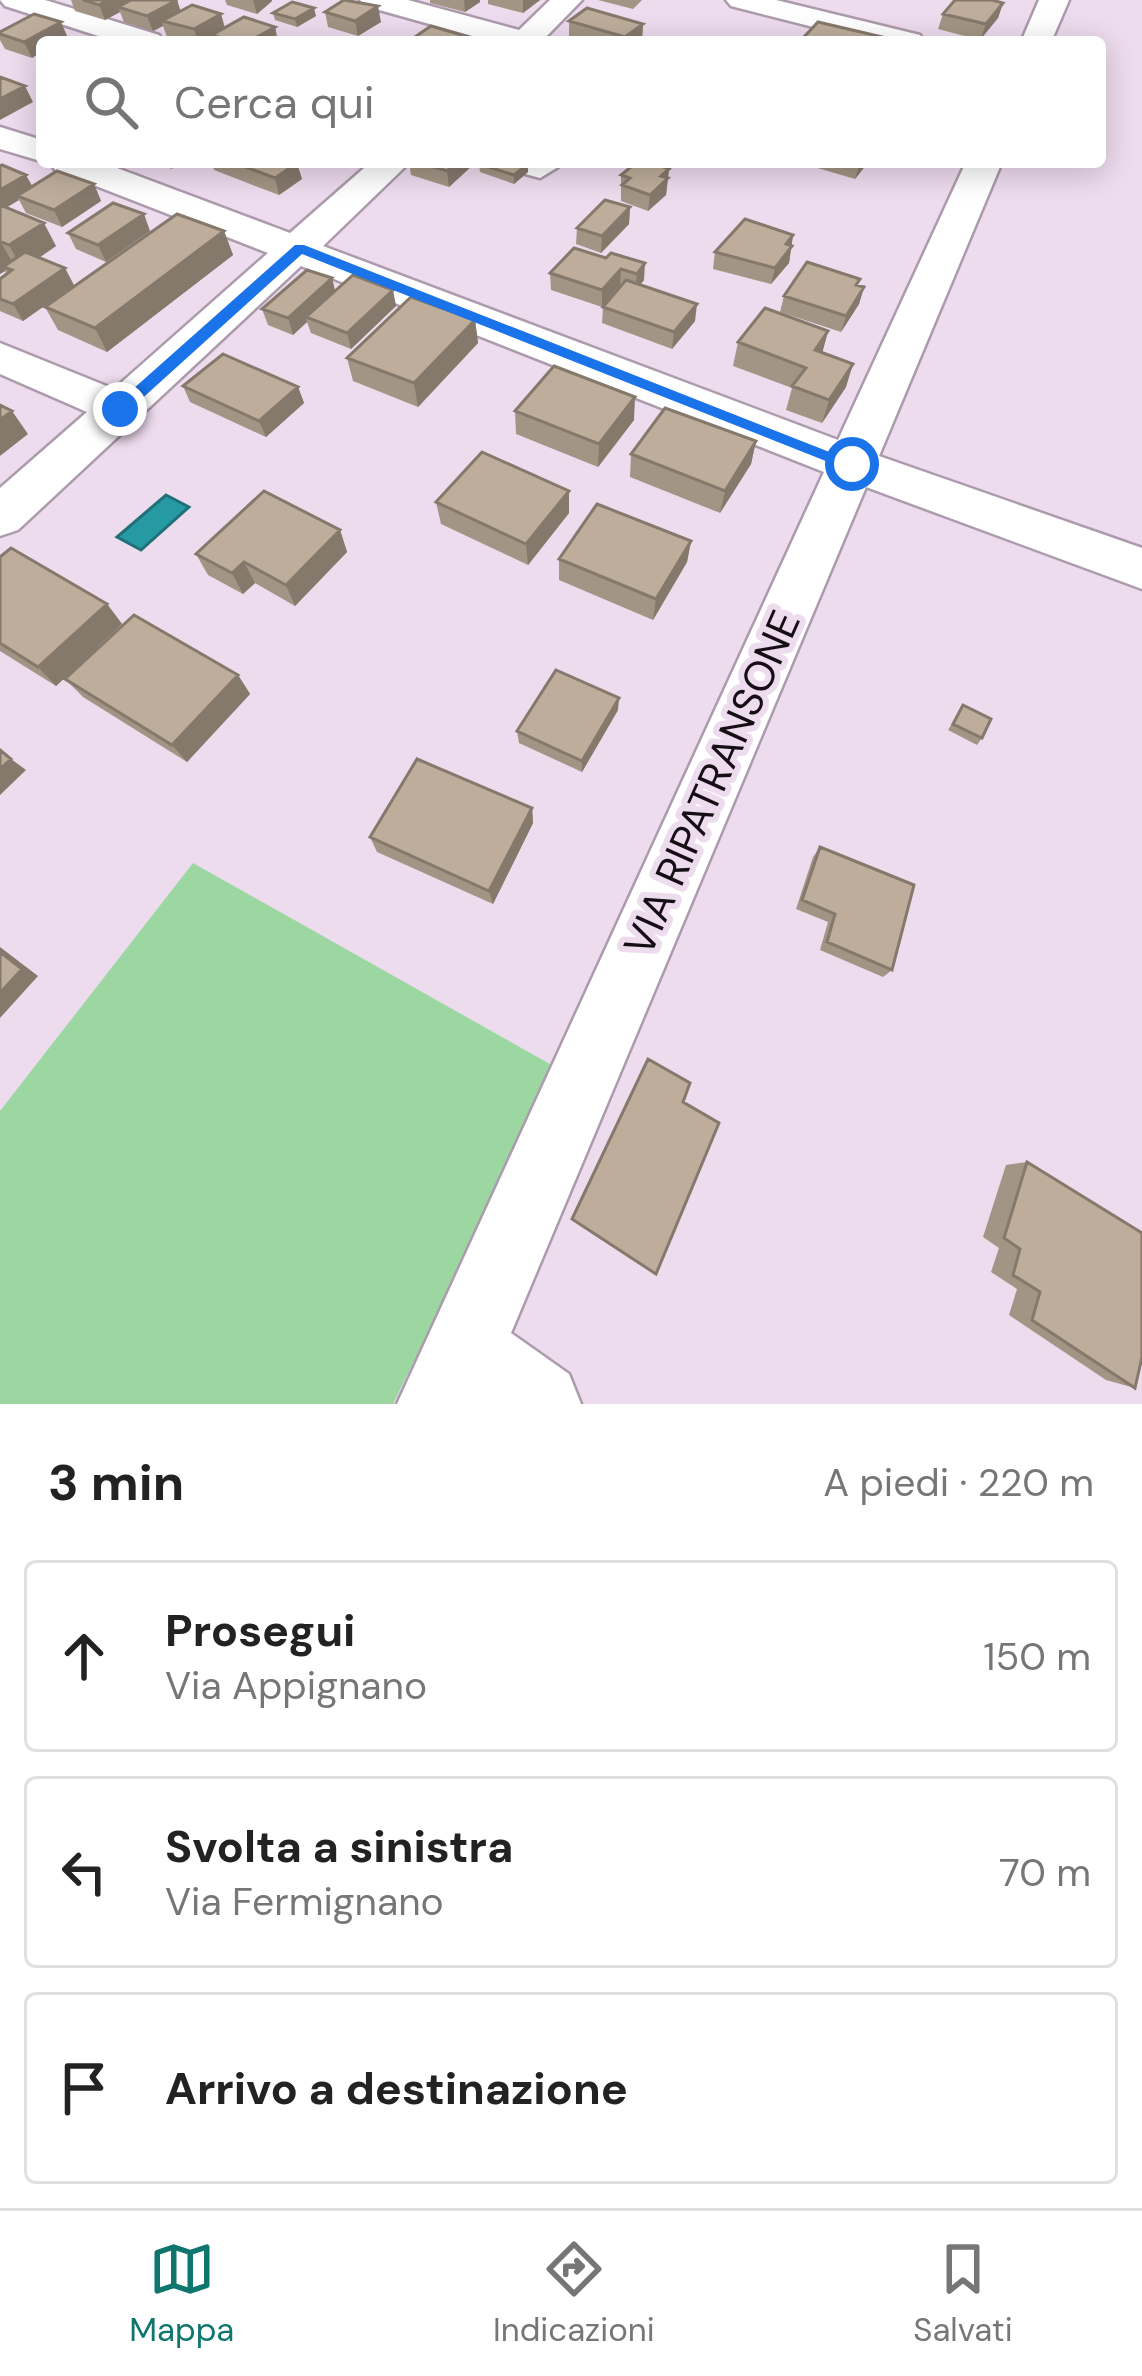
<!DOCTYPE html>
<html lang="it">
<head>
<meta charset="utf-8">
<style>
  body { margin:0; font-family:"DM Sans",sans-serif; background:#f2f2f2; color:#222 }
  .stop { position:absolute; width:36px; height:36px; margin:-27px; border:9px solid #1a73e8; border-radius:50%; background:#fff }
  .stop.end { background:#1a73e8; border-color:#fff; box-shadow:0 3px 12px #0008 }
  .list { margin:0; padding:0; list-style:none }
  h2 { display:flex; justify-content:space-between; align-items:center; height:156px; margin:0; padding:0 48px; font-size:51px }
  h2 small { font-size:39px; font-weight:400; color:#767676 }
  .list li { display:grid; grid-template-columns:78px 1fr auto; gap:36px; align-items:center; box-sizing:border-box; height:192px; margin:0 24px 24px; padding:0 24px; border:3px solid #e0e0e0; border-radius:12px }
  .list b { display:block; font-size:45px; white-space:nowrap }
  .list p { margin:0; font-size:39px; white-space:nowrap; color:#767676 }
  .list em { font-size:39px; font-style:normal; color:#767676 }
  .icon { flex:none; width:66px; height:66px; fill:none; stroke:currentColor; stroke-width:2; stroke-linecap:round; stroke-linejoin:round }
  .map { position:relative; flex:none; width:1142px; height:1404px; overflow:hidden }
  .search { position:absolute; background:#fff; box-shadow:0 6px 30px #0003; left:36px; right:36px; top:36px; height:132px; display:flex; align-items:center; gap:30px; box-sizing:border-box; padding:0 42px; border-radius:12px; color:#767676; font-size:45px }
  .sheet { height:804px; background:#fff }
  nav { display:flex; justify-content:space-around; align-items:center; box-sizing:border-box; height:168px; border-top:3px solid #e0e0e0; background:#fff; font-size:33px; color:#767676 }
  nav a { display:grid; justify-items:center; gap:6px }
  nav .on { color:#0f766e }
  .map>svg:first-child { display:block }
  .green { fill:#9cd7a2 }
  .water { fill:#269aa3; stroke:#217078; stroke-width:3 }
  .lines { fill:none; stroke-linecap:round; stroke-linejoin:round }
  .minor-casing { stroke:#ac9bad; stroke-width:5 }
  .minor { fill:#fff; fill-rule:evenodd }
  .wall { fill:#a39585 }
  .shaded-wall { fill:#85796c }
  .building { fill:#bead9b; stroke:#85796c; stroke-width:3 }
  .route { fill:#1a73e8 }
  .labels { text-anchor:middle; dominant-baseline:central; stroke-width:12; stroke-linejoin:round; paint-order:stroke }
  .street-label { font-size:42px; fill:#150f15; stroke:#eddbee }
</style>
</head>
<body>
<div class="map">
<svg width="1142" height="1404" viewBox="0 0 1142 1404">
  <rect width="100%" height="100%" fill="#eddbee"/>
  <path class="green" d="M 193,863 L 557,1068 L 393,1404 L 0,1404 L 0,1111 Z"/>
  <path class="water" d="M 166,495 L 189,507 L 141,550 L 117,537 Z"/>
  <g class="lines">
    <g class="minor-casing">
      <path id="minor" d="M 0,0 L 45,0 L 159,35 L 163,42 L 117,42 L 5,6 Z
        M 360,0 L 408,0 L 519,30 L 550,0 L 582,0 L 541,42 L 494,42 L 365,6 Z
        M 726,0 L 776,0 L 920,35 L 924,42 L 872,42 L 731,6 Z
        M 1039,0 L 1069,0 L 1051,42 L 1021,42 Z
        M 0,127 L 42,140 L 44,162 L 0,149 Z
        M 50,162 L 101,162 L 290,233 L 371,162 L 410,162 L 323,246 L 838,440 L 966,162 L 1002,162 L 879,456 L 1142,548 L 1142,589 L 866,487 L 511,1333 L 569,1374 L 581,1404 L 397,1404 L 824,472 L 301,266 L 18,530 L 0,536 L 0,488 L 87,412 L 0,374 L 0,343 L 114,389 L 268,253 L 55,170 Z
        M 506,162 L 554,162 L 558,167 L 540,178 L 511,170 Z"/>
    </g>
    <use href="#minor" class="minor"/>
  </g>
  <path class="wall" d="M 71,0 L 177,0 L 180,11 L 221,14 L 225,28 L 275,27 L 278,42 L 214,42 L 212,37 L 203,42 L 188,42 L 167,37 L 163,26 L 153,31 L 124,22 L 120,12 L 105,20 L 75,11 Z
    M 225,0 L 272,0 L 272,1 L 257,14 L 227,5 Z
    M 430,0 L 480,0 L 480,2 L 465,12 L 430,3 Z
    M 488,0 L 540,0 L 523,13 L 488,4 Z
    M 598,0 L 642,0 L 633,9 Z
    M 1003,3 L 998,18 L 980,40 L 938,29 L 943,14 Z
    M 325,12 L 381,22 L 358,36 L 328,27 Z
    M 273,13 L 316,16 L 297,27 L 275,20 Z
    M 569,21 L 643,24 L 642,40 L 639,42 L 587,42 L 569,37 Z
    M 0,32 L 68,38 L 60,42 L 42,42 L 32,58 L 5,49 L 0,40 Z
    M 151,162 L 182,162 L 172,169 Z
    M 212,162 L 295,162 L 302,179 L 279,195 L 214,170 Z
    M 409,162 L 474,162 L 474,164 L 449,187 L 411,175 Z
    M 637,162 L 673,162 L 666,168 L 669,169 L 666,195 L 648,211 L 621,201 L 621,175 Z
    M 797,162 L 868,162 L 855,179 Z
    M 479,164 L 528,164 L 528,172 L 514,184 L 480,172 Z
    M 0,166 L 33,187 L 94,184 L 101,201 L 62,227 L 26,213 L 19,200 L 6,208 L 56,246 L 39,258 L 74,285 L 23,321 L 0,311 L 0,279 L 7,274 L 5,271 L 0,274 Z
    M 630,207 L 629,224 L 601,253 L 576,244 L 577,228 Z
    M 150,231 L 106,262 L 76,249 L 68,233 Z
    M 224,231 L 233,255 L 107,352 L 58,330 L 45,307 Z
    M 793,235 L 789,263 L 771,284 L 713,269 L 715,252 Z
    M 611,253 L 644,280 L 640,285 L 695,321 L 672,349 L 602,323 L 603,307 L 621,286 L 602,307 L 551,290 L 550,273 L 606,258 Z
    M 332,278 L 335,291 L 396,306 L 351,349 L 311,333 L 307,322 L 293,335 L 268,325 L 262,309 Z
    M 858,285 L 864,287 L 859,304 L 841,332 L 780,312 L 784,296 Z
    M 475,320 L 478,343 L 418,407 L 353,381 L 347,358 Z
    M 828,331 L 822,353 L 846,387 L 822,423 L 786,410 L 792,388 L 733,366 L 738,342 Z
    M 183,386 L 298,387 L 304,403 L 266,437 L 190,402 Z
    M 515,411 L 634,420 L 598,467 L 516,434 Z
    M 756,441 L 751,464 L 720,513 L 630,477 L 631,454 Z
    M 436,502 L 569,513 L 528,565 L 441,524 Z
    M 340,530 L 347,552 L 295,606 L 255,583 L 243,594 L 208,575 L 196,554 Z
    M 691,541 L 687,562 L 653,620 L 559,580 L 559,559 Z
    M 0,557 L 107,604 L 122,624 L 56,686 L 0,651 Z
    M 238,675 L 250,694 L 187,762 L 83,697 L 65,679 Z
    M 963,705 L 982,738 L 977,745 L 948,730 Z
    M 618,710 L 582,772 L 519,743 L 517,731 Z
    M 532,808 L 533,823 L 493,904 L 377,852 L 370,837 Z
    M 820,847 L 892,970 L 883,977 L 820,950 L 828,922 L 796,909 L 813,857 Z
    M 1027,1162 L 1135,1388 L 1106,1380 L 1009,1315 L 1017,1289 L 991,1272 L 999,1248 L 983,1237 L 1006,1165 Z"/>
  <path class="shaded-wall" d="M 108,0 L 144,0 L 118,7 L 120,12 L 105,20 L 99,5 Z
    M 177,0 L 182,15 L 162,21 L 163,26 L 153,31 L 147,16 Z
    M 253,0 L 272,0 L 272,1 L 257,14 Z
    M 464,0 L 480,0 L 480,2 L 465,12 Z
    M 523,0 L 540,0 L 523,13 Z
    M 1003,3 L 998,18 L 980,40 L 986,24 Z
    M 378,6 L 381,22 L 358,36 L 355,21 Z
    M 314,8 L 316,16 L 297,27 L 295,19 Z
    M 221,14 L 225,30 L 212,35 L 212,37 L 203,42 L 198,42 L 194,29 Z
    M 61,22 L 68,38 L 60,42 L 42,42 L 42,52 L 32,58 L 24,42 Z
    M 643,24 L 642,40 L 639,42 L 625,42 L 625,37 Z
    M 275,27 L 278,42 L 248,42 Z
    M 25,86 L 33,102 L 0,120 L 0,99 Z
    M 456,162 L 474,162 L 474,164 L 449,187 L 447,171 Z
    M 868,162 L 867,164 L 855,179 L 860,163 Z
    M 297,163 L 302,179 L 279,195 L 275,178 Z
    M 528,164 L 528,172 L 514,184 L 514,175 Z
    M 669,169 L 666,195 L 648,211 L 650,195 L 661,176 Z
    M 26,175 L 35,191 L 17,196 L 19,200 L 0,211 L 0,190 Z
    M 94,184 L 101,201 L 62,227 L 54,210 Z
    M 630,207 L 629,224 L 601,253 L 602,236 Z
    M 144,214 L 150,231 L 106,262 L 98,245 Z
    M 44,223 L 56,246 L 22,269 L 9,245 Z
    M 224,231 L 233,255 L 107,352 L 95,328 Z
    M 793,235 L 789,263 L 771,284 L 775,268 L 786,244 Z
    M 0,241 L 14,265 L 3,267 L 5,271 L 0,274 Z
    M 645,263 L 644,280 L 635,290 L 637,274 Z
    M 65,268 L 74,285 L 23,321 L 13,304 Z
    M 621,269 L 620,285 L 602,307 L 602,290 Z
    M 332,278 L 336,295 L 306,317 L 307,322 L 293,335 L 288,318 Z
    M 864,287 L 859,304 L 841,332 L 846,316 Z
    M 393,290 L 396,306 L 351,349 L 347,333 Z
    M 697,304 L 695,321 L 672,349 L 674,332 Z
    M 475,320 L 478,343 L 418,407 L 414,383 Z
    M 828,331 L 822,354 L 815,350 Z
    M 853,364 L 846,387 L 822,423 L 829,400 Z
    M 298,387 L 304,403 L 266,437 L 259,421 Z
    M 635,397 L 634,420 L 598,467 L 599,444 Z
    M 12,411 L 28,434 L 0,456 L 0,420 Z
    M 756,441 L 751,464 L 720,513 L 725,491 Z
    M 569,491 L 569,513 L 528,565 L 526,544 Z
    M 340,530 L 347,552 L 295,606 L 286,585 Z
    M 691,541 L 687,562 L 653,620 L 656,599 Z
    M 244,562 L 255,583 L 243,594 L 232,573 Z
    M 107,604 L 122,624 L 56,686 L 38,667 Z
    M 238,675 L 250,694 L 187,762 L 172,745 Z
    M 619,698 L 618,710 L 582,772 L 582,761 Z
    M 11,759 L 26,770 L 0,795 L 0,769 Z
    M 532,808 L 533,823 L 493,904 L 489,891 Z
    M 0,947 L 38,976 L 0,1018 Z"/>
  <path class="building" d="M 83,0 L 108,0 L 99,5 Z
    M 131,0 L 177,0 L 147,16 L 118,7 Z
    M 344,0 L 378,6 L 355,21 L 325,12 Z
    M 955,0 L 992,0 L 1003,3 L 986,24 L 943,14 Z
    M 292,2 L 314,8 L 295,19 L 273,13 Z
    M 192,5 L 221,14 L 194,29 L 162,21 Z
    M 587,8 L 643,24 L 625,37 L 569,21 Z
    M 34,14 L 61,22 L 24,42 L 0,34 L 0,32 Z
    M 244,17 L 275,27 L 248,42 L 233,42 L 212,35 Z
    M 818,22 L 882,37 L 878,42 L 823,42 L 804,37 Z
    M 431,26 L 472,38 L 467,42 L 409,41 Z
    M 0,77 L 25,86 L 0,99 Z
    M 232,162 L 295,162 L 297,163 L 275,178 Z
    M 419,162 L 456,162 L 447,171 Z
    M 481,162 L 523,162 L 528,164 L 514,175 L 479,164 Z
    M 637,162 L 650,162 L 669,169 L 661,176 L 668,178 L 650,195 L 622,185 L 630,178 L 621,175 Z
    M 2,165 L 26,175 L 0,190 L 0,166 Z
    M 57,171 L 94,184 L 54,210 L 17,196 Z
    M 605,200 L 630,207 L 602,236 L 577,228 Z
    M 113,203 L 144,214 L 98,245 L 68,233 Z
    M 0,205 L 44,223 L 9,245 L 0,241 Z
    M 177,214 L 224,231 L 95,328 L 45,307 Z
    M 745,219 L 793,235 L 786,244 L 792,246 L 775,268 L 715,252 Z
    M 574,248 L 606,258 L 611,253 L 645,263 L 637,274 L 621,269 L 602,290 L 550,273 Z
    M 25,252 L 65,268 L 13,304 L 0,299 L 0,279 L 12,270 L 3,267 Z
    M 807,262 L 860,279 L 856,285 L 864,287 L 846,316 L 784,296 Z
    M 307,270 L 332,278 L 288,318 L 262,309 Z
    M 353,275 L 393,290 L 347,333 L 306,317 Z
    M 626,280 L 697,304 L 674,332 L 603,307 Z
    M 411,297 L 475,320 L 414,383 L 347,358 Z
    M 765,308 L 828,331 L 815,350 L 853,364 L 829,400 L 792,386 L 806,368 L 738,342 Z
    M 223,354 L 298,387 L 259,421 L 183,386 Z
    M 554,366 L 635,397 L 599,444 L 515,411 Z
    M 0,405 L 12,411 L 0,420 Z
    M 665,408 L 756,441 L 725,491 L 631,454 Z
    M 482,452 L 569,491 L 526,544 L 436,502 Z
    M 264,491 L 340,530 L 286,585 L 244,562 L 232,573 L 196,554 Z
    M 597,504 L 691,541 L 656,599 L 559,559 Z
    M 11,548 L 107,604 L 38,667 L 0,643 L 0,557 Z
    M 134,615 L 238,675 L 172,745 L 65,679 Z
    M 556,670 L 619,698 L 582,761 L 517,731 Z
    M 963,705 L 991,719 L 982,738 L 953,724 Z
    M 0,750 L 11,759 L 0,769 Z
    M 417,759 L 532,808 L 489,891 L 370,837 Z
    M 820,847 L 914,885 L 892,970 L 827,942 L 835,914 L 802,900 Z
    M 0,952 L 22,969 L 0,993 Z
    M 648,1059 L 690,1083 L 683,1102 L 719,1123 L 656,1274 L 572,1219 Z
    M 1027,1162 L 1142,1233 L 1142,1357 L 1135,1388 L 1032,1320 L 1040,1292 L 1013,1275 L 1020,1249 L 1004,1238 Z"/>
  <path class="route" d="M 295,245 L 304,245 L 860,464 L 846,469 L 302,254 L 126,413 L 115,413 L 115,405 Z"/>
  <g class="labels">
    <g class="street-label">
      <text transform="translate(712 783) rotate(-66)">VIA RIPATRANSONE</text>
    </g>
  </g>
</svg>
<div class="stop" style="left:852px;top:464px"></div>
<div class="stop end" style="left:120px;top:409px"></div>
<div class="search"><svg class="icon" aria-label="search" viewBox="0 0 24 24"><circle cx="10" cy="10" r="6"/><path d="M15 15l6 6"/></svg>Cerca qui</div>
</div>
<section class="sheet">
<h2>3 min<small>A piedi · 220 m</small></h2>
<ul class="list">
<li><svg class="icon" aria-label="ahead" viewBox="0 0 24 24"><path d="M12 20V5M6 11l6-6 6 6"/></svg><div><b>Prosegui</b><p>Via Appignano</p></div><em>150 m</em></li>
<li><svg class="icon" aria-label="left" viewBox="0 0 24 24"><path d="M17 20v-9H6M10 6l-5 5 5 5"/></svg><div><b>Svolta a sinistra</b><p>Via Fermignano</p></div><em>70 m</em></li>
<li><svg class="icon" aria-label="arrive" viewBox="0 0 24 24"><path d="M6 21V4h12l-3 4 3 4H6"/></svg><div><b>Arrivo a destinazione</b></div></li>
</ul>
</section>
<nav>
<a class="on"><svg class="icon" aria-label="map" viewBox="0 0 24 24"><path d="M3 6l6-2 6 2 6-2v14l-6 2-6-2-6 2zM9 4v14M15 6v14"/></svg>Mappa</a>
<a><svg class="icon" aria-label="directions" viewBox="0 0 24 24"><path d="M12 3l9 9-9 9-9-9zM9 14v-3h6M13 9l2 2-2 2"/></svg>Indicazioni</a>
<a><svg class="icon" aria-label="saved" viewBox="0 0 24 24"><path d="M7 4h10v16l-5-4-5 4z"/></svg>Salvati</a>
</nav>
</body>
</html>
